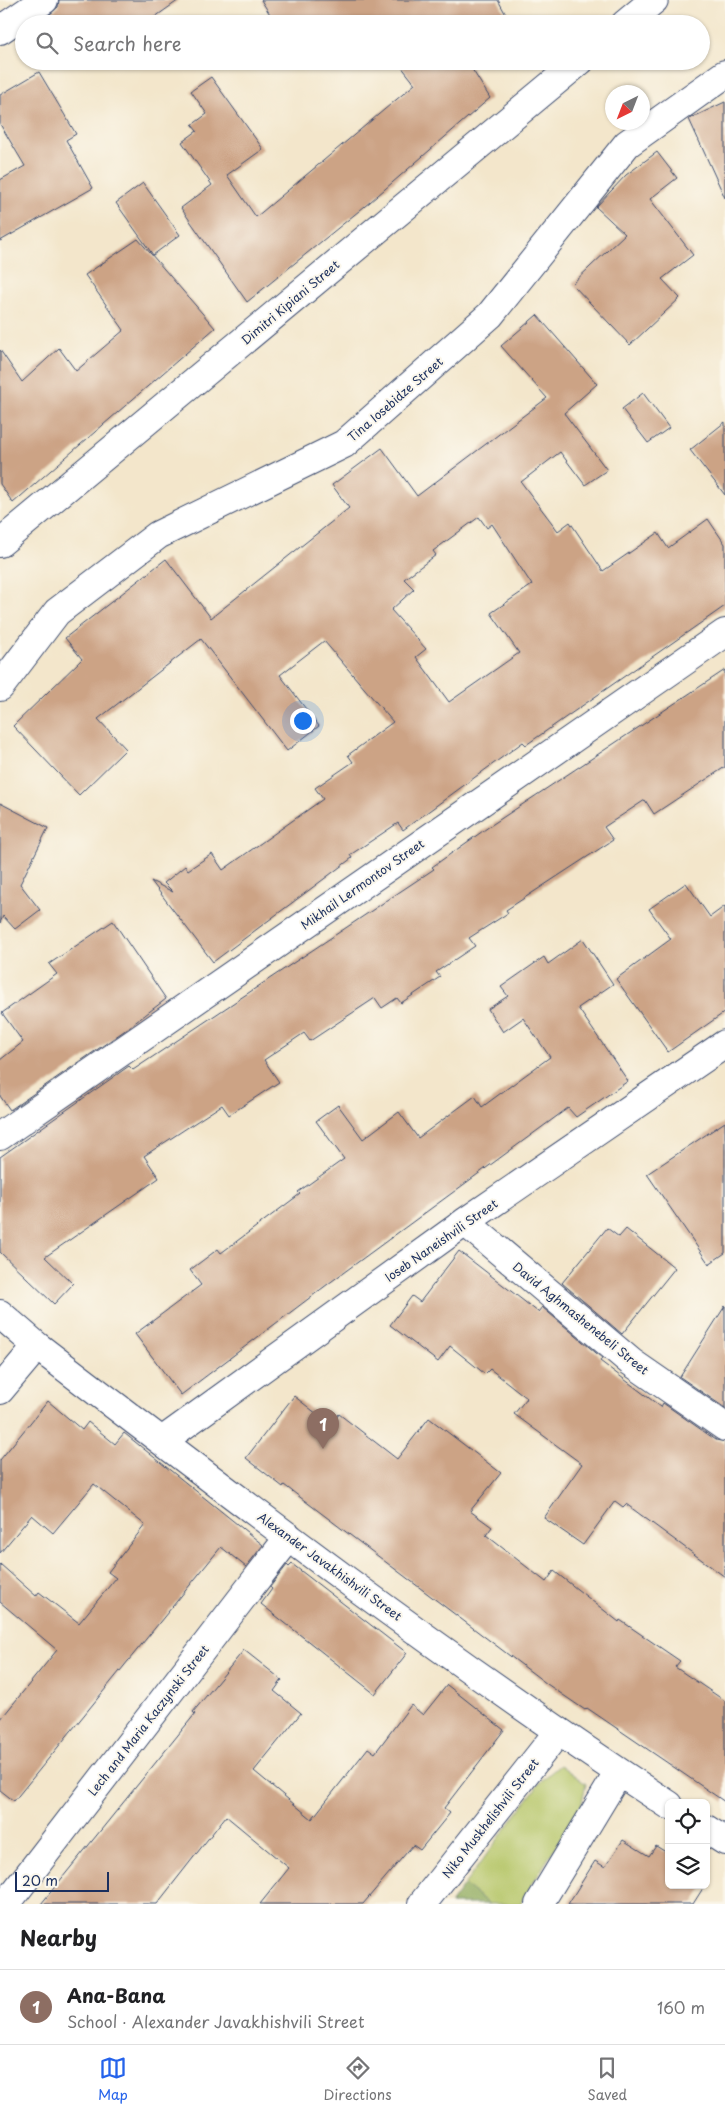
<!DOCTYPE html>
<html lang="en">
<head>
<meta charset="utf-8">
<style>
  body { margin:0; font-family:"Playpen Sans",sans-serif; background:#f2f2f2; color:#202124 }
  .controls { position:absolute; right:15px; bottom:15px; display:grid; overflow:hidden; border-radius:8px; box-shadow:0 1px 4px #0004 }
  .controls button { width:45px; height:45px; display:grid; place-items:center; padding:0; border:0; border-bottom:1px solid #e0e0e0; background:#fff; color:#202124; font:25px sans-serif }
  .compass { position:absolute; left:605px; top:85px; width:45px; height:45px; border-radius:50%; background:#fff; box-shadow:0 1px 4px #0004; rotate:222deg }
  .scale { position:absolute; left:15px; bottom:12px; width:94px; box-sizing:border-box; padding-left:5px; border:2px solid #1b2f5e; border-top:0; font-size:14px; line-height:18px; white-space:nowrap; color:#1b2f5e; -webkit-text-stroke:4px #fbf7ec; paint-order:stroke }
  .you { position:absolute; left:302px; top:720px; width:18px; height:18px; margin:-12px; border:4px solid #fff; border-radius:50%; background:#1a73e8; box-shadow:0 0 0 8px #1a73e833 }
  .badge { display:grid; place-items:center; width:32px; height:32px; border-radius:50%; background:#2563eb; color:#fff; font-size:16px; font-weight:700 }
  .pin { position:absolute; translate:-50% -41px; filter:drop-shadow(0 1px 2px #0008) }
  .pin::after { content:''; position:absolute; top:26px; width:18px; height:15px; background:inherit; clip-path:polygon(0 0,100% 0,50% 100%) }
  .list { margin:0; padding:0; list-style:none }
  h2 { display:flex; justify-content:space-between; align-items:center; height:65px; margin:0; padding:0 20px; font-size:21px }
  h2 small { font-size:16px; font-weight:400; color:#757577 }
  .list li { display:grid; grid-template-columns:32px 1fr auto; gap:15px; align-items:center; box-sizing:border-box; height:75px; padding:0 20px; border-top:1px solid #e0e0e0 }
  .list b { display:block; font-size:19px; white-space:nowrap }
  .list p { margin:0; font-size:16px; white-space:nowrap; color:#757577 }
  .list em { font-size:16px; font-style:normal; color:#757577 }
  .icon { flex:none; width:28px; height:28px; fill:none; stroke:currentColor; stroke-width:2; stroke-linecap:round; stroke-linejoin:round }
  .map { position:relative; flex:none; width:725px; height:1904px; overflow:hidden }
  .search { position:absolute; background:#fff; box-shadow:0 1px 4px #0004; left:15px; right:15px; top:15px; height:55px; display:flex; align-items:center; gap:12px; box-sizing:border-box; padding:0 18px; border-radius:28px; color:#757577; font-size:19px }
  .sheet { height:140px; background:#fff }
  nav { display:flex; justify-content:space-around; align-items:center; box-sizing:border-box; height:70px; border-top:1px solid #e0e0e0; background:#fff; font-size:14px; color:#757577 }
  nav a { display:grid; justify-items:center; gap:2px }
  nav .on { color:#2563eb }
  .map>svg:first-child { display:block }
  .green { fill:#b6c669; stroke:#687a64 }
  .forest { fill:#90ab5d; stroke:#566d5e }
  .building { fill:#cca385; fill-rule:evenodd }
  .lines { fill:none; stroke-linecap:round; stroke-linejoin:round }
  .minor-casing { stroke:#3b4a6e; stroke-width:30 }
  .minor { stroke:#fff; stroke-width:28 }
  .labels { text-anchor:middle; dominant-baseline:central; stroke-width:4; stroke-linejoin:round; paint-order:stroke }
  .street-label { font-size:12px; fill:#1b2f5e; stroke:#fbf7ec }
</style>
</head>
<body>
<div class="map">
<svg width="725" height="1904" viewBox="0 0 725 1904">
  <rect width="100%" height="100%" fill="#fbf7ec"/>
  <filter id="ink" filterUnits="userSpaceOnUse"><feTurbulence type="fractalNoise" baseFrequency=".02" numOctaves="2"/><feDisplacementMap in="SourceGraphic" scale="10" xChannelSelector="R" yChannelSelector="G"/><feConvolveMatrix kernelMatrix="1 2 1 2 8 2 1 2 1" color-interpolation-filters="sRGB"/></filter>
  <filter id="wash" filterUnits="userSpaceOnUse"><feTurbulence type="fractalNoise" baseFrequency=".0096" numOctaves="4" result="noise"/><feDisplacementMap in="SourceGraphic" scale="20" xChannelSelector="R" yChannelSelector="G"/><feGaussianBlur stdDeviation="1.12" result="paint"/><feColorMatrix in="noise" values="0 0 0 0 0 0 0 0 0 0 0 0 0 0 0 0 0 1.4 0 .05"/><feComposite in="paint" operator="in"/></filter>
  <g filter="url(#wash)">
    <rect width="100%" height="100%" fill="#f3e6cb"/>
    <path class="green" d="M 560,1765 L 586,1784 L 581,1806 L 520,1904 L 489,1904 L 464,1885 L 541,1781 Z"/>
    <path class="forest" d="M 464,1885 L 489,1904 L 450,1904 Z"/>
    <g id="blocks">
      <path class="building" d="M 59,0 L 179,0 L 145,24 L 57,24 L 50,14 L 58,7 Z
        M 261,0 L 498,0 L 511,24 L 352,24 L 349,20 L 343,24 L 276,24 Z
        M 397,61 L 467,61 L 490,98 L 370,202 L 247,302 L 181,208 L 212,185 L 182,142 L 197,131 L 192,125 L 207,114 L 191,91 L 211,77 L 263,149 L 227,175 L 256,217 L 415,84 Z
        M 39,72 L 76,134 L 66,140 L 93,188 L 0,241 L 0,180 L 25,166 L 0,124 L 0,95 Z
        M 725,102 L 725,198 L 689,119 Z
        M 657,152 L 677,178 L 650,199 L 693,255 L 662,279 L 680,298 L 630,345 L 572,284 L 625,234 L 596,207 L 626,175 Z
        M 143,183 L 180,235 L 153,255 L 116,203 Z
        M 138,239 L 215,328 L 13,503 L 0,484 L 0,350 L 22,382 L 59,348 L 76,371 L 124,330 L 85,275 Z
        M 537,315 L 597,384 L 564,413 L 607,470 L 585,485 L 560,452 L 521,482 L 558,531 L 570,522 L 603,571 L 658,533 L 668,548 L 708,519 L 725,544 L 725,606 L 526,745 L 523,742 L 403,830 L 398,823 L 350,855 L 352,858 L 213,962 L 151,881 L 173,892 L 164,883 L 185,866 L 188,870 L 212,854 L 223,870 L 323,799 L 315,788 L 353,762 L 348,755 L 393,722 L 324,641 L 280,675 L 319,726 L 287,751 L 201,639 L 98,719 L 126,749 L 79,795 L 13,726 L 82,659 L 65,638 L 166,559 L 211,618 L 349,508 L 332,485 L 382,448 L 417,496 L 547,398 L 501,346 ZM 479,517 L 487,528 L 492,524 L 532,585 L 491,613 L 519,653 L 449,702 L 416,657 L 426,649 L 391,610 L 414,589 L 404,579 L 436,555 L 433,551 Z
        M 643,393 L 669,428 L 648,443 L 622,409 Z
        M 725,422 L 725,495 L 690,450 Z
        M 725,670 L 725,767 L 654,814 L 645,800 L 604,827 L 613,840 L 506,910 L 508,913 L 469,938 L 475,946 L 436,972 L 440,977 L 401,1003 L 397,998 L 382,1008 L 375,998 L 310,1041 L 304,1033 L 264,1060 L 279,1082 L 229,1115 L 222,1105 L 144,1156 L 159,1178 L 45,1257 L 73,1284 L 54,1304 L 0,1252 L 0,1157 L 129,1066 L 133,1070 L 434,869 L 432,867 L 490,826 Z
        M 0,803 L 48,828 L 20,884 L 40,910 L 15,929 L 3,916 L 0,923 Z
        M 686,883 L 710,917 L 725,906 L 725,1012 L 668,1052 L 616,979 L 671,939 L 649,909 Z
        M 113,921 L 166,999 L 124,1031 L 10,1110 L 0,1096 L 0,1060 L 23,1042 L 2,1013 L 57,974 L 49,964 Z
        M 583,939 L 613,984 L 578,1008 L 628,1081 L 576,1117 L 568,1108 L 328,1284 L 181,1395 L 135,1334 L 201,1285 L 190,1270 L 218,1249 L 221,1253 L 300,1194 L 298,1192 L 344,1159 L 316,1121 L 338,1105 L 363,1139 L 399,1112 L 418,1138 L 475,1096 L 482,1107 L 550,1057 L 523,1018 L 503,1032 L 488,1009 L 508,996 L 501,987 L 544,957 L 548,964 Z
        M 725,1122 L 725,1253 L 709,1264 L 647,1174 Z
        M 607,1228 L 619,1237 L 626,1229 L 675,1268 L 622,1334 L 562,1283 Z
        M 459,1251 L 538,1312 L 542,1307 L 602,1358 L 600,1361 L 661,1407 L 663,1403 L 716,1440 L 725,1442 L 725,1577 L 626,1504 L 623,1507 L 615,1501 L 583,1545 L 544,1518 L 582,1464 L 514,1414 L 527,1398 L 490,1369 L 485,1374 L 450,1346 L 438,1362 L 390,1325 L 412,1296 L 420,1302 Z
        M 725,1306 L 725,1408 L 680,1377 Z
        M 294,1396 L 331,1425 L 339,1414 L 397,1459 L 429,1418 L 501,1473 L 470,1511 L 492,1527 L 486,1535 L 546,1582 L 554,1571 L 619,1622 L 620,1620 L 680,1661 L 675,1667 L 725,1701 L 725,1802 L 587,1708 L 585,1710 L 547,1684 L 284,1485 L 283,1487 L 246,1458 Z
        M 48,1401 L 82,1430 L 88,1422 L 115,1444 L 124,1433 L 263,1545 L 246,1567 L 221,1547 L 14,1801 L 0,1790 L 0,1720 L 57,1650 L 0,1602 L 0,1564 L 36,1596 L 39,1592 L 79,1623 L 116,1578 L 108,1572 L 145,1525 L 94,1484 L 53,1533 L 32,1515 L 0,1553 L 0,1460 Z
        M 292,1564 L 407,1653 L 375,1694 L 261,1604 L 272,1589 L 270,1587 L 287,1565 L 289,1567 Z
        M 244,1650 L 282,1680 L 274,1691 L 301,1713 L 254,1771 L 312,1819 L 368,1748 L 375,1753 L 411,1705 L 423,1715 L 447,1685 L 504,1730 L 444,1808 L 450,1813 L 420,1850 L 413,1845 L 363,1904 L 260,1904 L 289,1868 L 226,1816 L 157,1904 L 41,1904 L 195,1714 L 193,1712 Z
        M 623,1840 L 649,1856 L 656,1846 L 669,1854 L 669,1885 L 705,1885 L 693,1904 L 568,1904 L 595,1861 L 605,1867 Z"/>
    </g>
  </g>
  <g filter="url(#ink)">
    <use href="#blocks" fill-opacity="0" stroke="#3b4a6e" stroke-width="1"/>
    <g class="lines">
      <g class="minor-casing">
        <path id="minor" d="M 625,24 L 654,0
          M 0,30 L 44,0
          M 0,543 L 580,61
          M 0,687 L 57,612 L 158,535 L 344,444 L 490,315 L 627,144 L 725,74
          M 0,1136 L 725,633
          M 465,1222 L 631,1362 L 725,1427
          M 0,1314 L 37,1346 C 243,1504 451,1663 669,1805
          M 0,1390 L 37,1346
          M 162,1441 L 465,1222 L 725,1044
          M 706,1829 L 725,1841
          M 6,1904 L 289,1537
          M 422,1904 L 558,1732
          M 539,1904 L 619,1772"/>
      </g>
      <use href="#minor" class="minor"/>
    </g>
  </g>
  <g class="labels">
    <g class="street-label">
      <text transform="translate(290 302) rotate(-40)">Dimitri Kipiani Street</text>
      <text transform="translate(395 399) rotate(-41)">Tina Iosebidze Street</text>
      <text transform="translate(362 884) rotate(-35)">Mikhail Lermontov Street</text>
      <text transform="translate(441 1240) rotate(-35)">Ioseb Naneishvili Street</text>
      <text transform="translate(581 1318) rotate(39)">David Aghmashenebeli Street</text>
      <text transform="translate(330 1566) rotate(36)">Alexander Javakhishvili Street</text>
      <text transform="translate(148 1720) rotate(-52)">Lech and Maria Kaczynski Street</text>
      <text transform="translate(490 1818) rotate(-52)">Niko Muskhelishvili Street</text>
    </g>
  </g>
</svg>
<div class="controls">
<button><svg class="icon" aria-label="locate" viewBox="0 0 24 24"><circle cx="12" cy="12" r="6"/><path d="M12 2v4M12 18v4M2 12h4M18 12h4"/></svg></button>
<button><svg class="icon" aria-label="layers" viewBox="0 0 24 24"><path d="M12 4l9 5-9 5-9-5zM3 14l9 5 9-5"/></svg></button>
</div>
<svg class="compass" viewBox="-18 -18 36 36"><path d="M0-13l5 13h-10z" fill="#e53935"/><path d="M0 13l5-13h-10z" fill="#757577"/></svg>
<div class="scale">20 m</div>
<div class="you"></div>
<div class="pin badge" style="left:323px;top:1449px;background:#8d6e63">1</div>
<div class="search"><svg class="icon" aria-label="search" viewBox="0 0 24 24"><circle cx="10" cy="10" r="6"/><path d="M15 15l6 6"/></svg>Search here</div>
</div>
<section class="sheet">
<h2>Nearby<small></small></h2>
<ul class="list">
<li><span class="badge" style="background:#8d6e63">1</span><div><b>Ana-Bana</b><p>School · Alexander Javakhishvili Street</p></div><em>160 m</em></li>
</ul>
</section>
<nav>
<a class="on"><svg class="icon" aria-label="map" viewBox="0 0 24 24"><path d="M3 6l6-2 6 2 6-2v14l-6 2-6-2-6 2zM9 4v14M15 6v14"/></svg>Map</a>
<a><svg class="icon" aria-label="directions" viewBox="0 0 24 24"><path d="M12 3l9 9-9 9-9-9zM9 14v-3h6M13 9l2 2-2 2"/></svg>Directions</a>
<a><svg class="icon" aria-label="saved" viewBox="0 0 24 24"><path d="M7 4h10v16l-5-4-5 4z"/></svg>Saved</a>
</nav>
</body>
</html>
